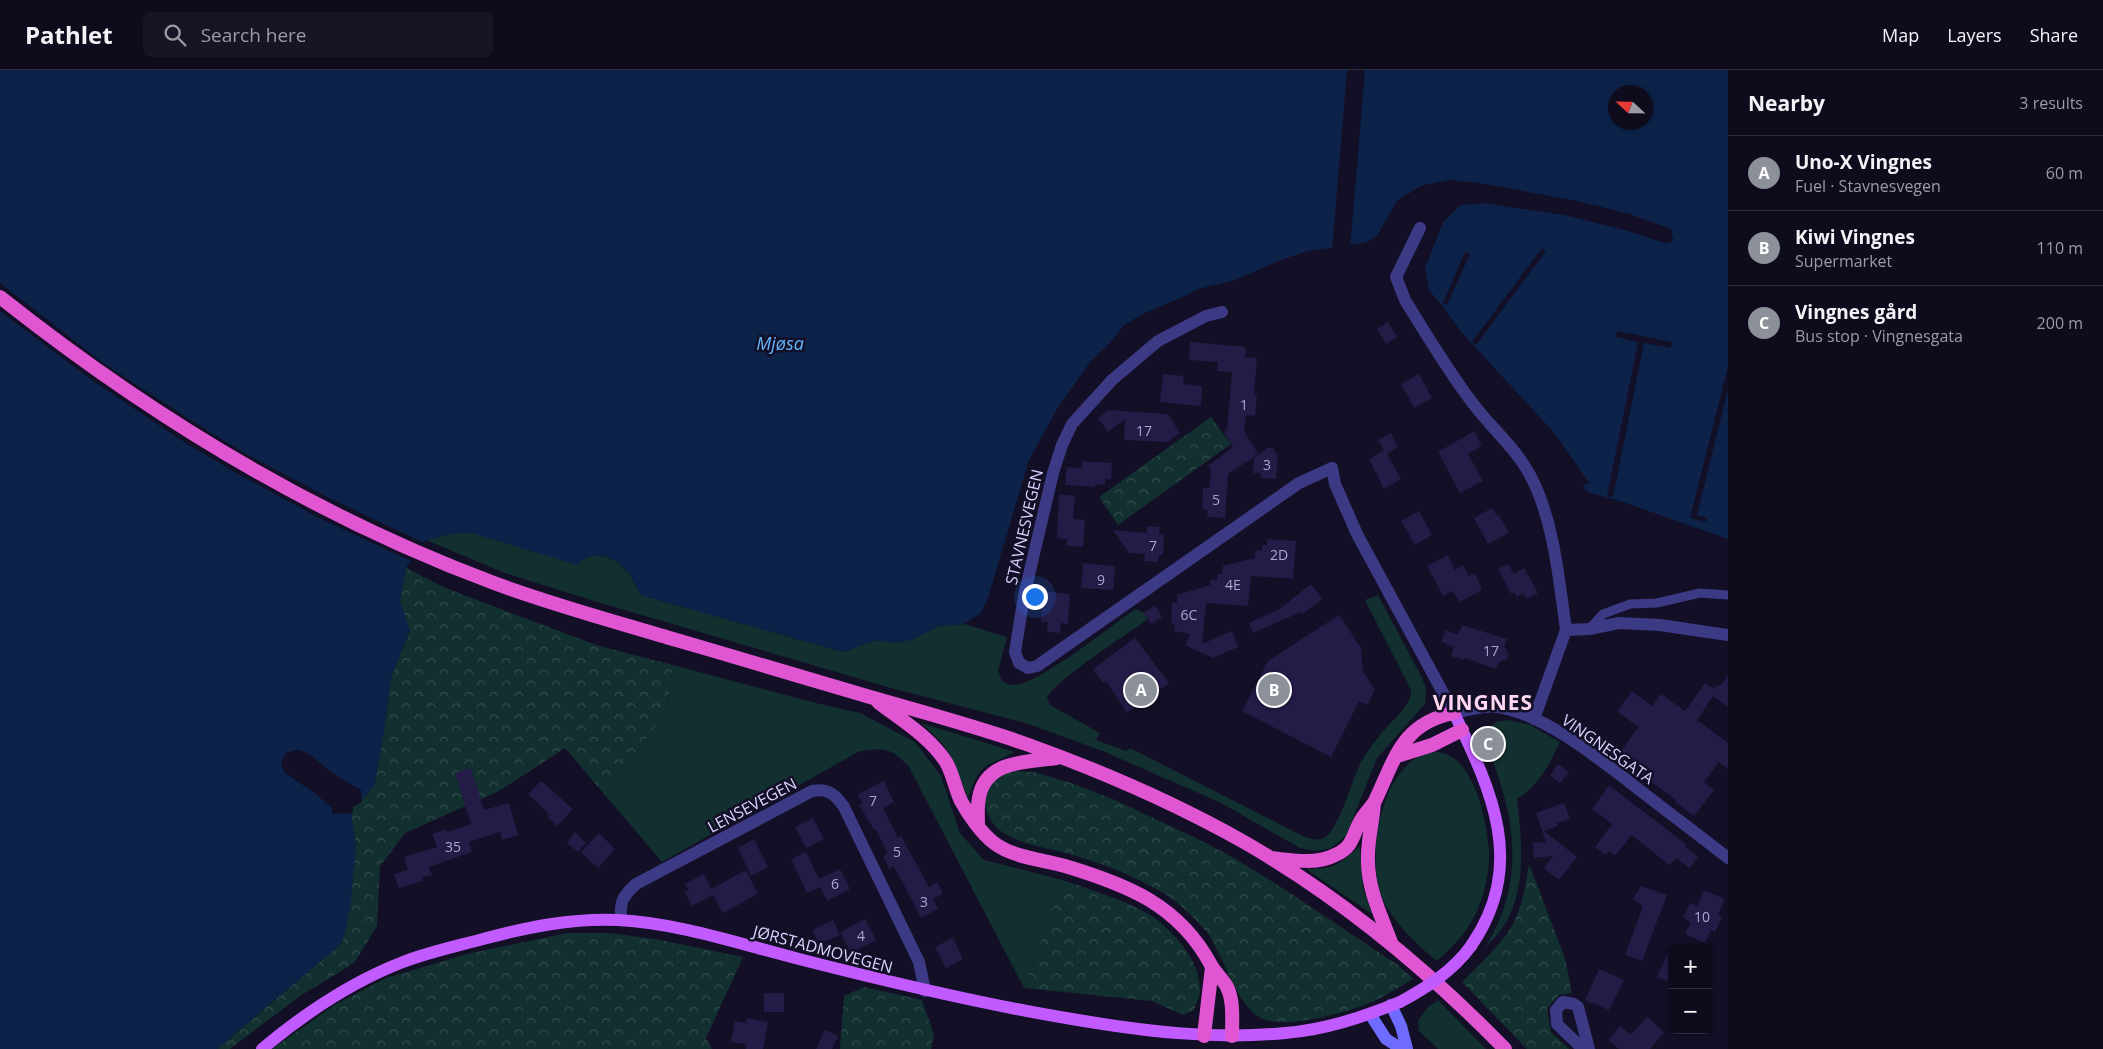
<!DOCTYPE html>
<html lang="en">
<head>
<meta charset="utf-8">
<style>
  body { margin:0; font-family:"Open Sans",sans-serif; background:#171425; color:#f1f3f6 }
  .controls { position:absolute; right:15px; bottom:15px; display:grid; overflow:hidden; border-radius:8px; box-shadow:0 1px 4px #0004 }
  .controls button { width:45px; height:45px; display:grid; place-items:center; padding:0; border:0; border-bottom:1px solid #2e2b3b; background:#0e0b1c; color:#f1f3f6; font:25px sans-serif }
  .compass { position:absolute; left:1608px; top:15px; width:45px; height:45px; border-radius:50%; background:#0e0b1c; box-shadow:0 1px 4px #0004; rotate:292deg }
  .you { position:absolute; left:1034px; top:526px; width:18px; height:18px; margin:-12px; border:4px solid #fff; border-radius:50%; background:#1a73e8; box-shadow:0 0 0 8px #1a73e833 }
  .badge { display:grid; place-items:center; width:32px; height:32px; border-radius:50%; background:#8c9099; color:#fff; font-size:16px; font-weight:700 }
  .pin { position:absolute; translate:-50% -50%; border:2px solid #fff; box-shadow:0 1px 5px #0006 }
  .list { margin:0; padding:0; list-style:none }
  h2 { display:flex; justify-content:space-between; align-items:center; height:65px; margin:0; padding:0 20px; font-size:21px }
  h2 small { font-size:16px; font-weight:400; color:#9b9ba3 }
  .list li { display:grid; grid-template-columns:32px 1fr auto; gap:15px; align-items:center; box-sizing:border-box; height:75px; padding:0 20px; border-top:1px solid #2e2b3b }
  .list b { display:block; font-size:19px; white-space:nowrap }
  .list p { margin:0; font-size:16px; white-space:nowrap; color:#9b9ba3 }
  .list em { font-size:16px; font-style:normal; color:#9b9ba3 }
  .icon { flex:none; width:28px; height:28px; fill:none; stroke:currentColor; stroke-width:2; stroke-linecap:round; stroke-linejoin:round }
  .map { position:relative; flex:none; width:1728px; height:979px; overflow:hidden }
  header { display:flex; align-items:center; gap:30px; box-sizing:border-box; height:70px; padding:0 25px; background:#0e0b1c; border-bottom:1px solid #2e2b3b }
  header strong { font-size:24px }
  nav { display:flex; gap:28px; margin-inline-start:auto; font-size:18px }
  .search { width:350px; height:45px; background:#171425; display:flex; align-items:center; gap:12px; box-sizing:border-box; padding:0 18px; border-radius:8px; color:#9b9ba3; font-size:19px }
  main { display:flex }
  aside { flex:1; background:#0e0b1c }
  .map>svg:first-child { display:block }
  .green { fill:#12302f }
  .forest { fill:url(#forest-crowns) }
  .water { fill:#0c2248; fill-rule:evenodd }
  .pier { fill:#130f26 }
  .building { fill:#241b47 }
  .lines { fill:none; stroke-linecap:round; stroke-linejoin:round }
  .service { stroke:#3d3a85; stroke-width:9 }
  .minor { stroke:#3d3a85; stroke-width:12 }
  .tertiary { stroke:#3d3a85; stroke-width:12 }
  .secondary { stroke:#6f6bff; stroke-width:12 }
  .primary { stroke:#c25bff; stroke-width:12 }
  .trunk { stroke:#e055d1; stroke-width:14 }
  .primary-bridge { stroke:#c25bff; stroke-width:12 }
  .labels { text-anchor:middle; dominant-baseline:central; stroke-width:5; stroke-linejoin:round; paint-order:stroke }
  .number-label { font-size:14px; fill:#aca6d1 }
  .street-label { font-size:16px; fill:#d9d4ff; stroke:#130f26 }
  .water-label { font-size:18px; font-style:italic; fill:#62b6ff; stroke:#130f26 }
  .district-label { font-size:21px; font-weight:bold; letter-spacing:1px; fill:#ffd6f0; stroke:#130f26 }
</style>
</head>
<body>
<header>
<strong>Pathlet</strong>
<div class="search"><svg class="icon" aria-label="search" viewBox="0 0 24 24"><circle cx="10" cy="10" r="6"/><path d="M15 15l6 6"/></svg>Search here</div>
<nav><a>Map</a><a>Layers</a><a>Share</a></nav>
</header>
<main>
<div class="map">
<svg width="1728" height="979" viewBox="0 0 1728 979">
  <defs>
    <pattern id="forest-crowns" width="20" height="18" patternUnits="userSpaceOnUse" patternTransform="scale(1.25)"><rect width="20" height="18" fill="#12302f"/><path d="M2 6a3 3 0 1 1 6 0M12 15a3 3 0 1 1 6 0" fill="none" stroke="#344d4e"/></pattern>
  </defs>
  <rect width="100%" height="100%" fill="#130f26"/>
  <path class="green" d="M 455,463 L 472,463 L 485,466 L 577,495 C 590,480 610,484 623,497 C 631,504 636,516 641,525 L 843,582 L 875,570 L 897,573 L 913,569 L 939,556 L 964,554 L 1007,567 L 998,601 L 1002,611 C 1005,612 1009,615 1012,615 C 1034,618 1114,554 1135,539 L 1144,543 L 1148,549 C 1129,563 1054,611 1047,628 L 1050,635 L 1100,663 L 1096,670 L 1126,681 L 1130,678 L 1305,767 C 1311,769 1318,771 1324,768 C 1339,760 1352,709 1361,692 C 1366,683 1373,674 1379,666 C 1388,654 1413,635 1411,620 L 1365,530 L 1378,525 L 1421,606 L 1426,618 L 1425,634 L 1377,688 L 1346,766 L 1331,778 L 1316,781 L 1300,778 L 1221,733 L 1105,682 L 1026,653 L 891,618 L 604,534 L 505,503 L 426,470 Z
    M 673,595 L 816,633 L 860,643 L 915,672 L 941,706 L 960,763 L 984,790 L 1063,810 L 1024,918 L 909,697 C 892,678 886,678 860,681 L 662,792 L 605,725 L 667,641 Z
    M 1508,650 L 1530,655 L 1560,672 C 1549,695 1540,714 1517,729 C 1523,779 1529,841 1485,877 C 1530,806 1513,735 1481,663 L 1496,652 Z
    M 921,653 L 1015,682 C 985,697 979,693 968,729 L 952,688 L 942,673 Z
    M 1437,682 C 1474,685 1487,751 1489,781 C 1490,797 1486,818 1480,834 C 1471,858 1456,874 1437,891 C 1418,876 1390,849 1381,825 C 1367,786 1380,703 1422,685 C 1427,683 1433,683 1437,682 Z
    M 1360,776 L 1363,818 L 1372,844 L 1306,799 C 1339,799 1337,795 1360,776 Z
    M 1438,930 L 1486,979 L 1438,979 L 1419,961 L 1418,951 L 1427,938 Z"/>
  <path class="forest" d="M 1211,347 L 1231,374 L 1118,455 L 1099,427 Z
    M 406,498 L 443,517 L 596,575 L 673,595 L 667,641 L 605,725 L 565,678 L 499,721 L 405,763 L 380,796 L 377,856 L 354,893 L 300,926 L 230,979 L 217,979 L 342,873 L 356,777 L 350,735 L 374,716 L 384,662 L 392,604 L 410,561 L 400,531 Z
    M 1012,701 L 1034,702 L 1071,713 L 1115,730 L 1202,771 L 1234,788 L 1284,819 L 1398,895 L 1413,909 C 1396,919 1378,931 1359,937 C 1335,945 1290,957 1266,950 C 1237,942 1224,884 1206,861 C 1193,846 1177,831 1160,821 C 1132,805 1104,794 1073,785 C 1049,778 1018,775 998,759 C 990,752 982,735 985,725 C 989,712 1000,705 1012,701 Z
    M 1529,794 L 1565,888 L 1572,923 L 1559,925 L 1547,939 L 1551,962 L 1569,979 L 1527,979 L 1462,912 C 1478,896 1506,870 1515,850 C 1523,832 1526,813 1529,794 Z
    M 1063,810 C 1090,820 1133,832 1156,849 C 1176,865 1199,890 1200,918 C 1201,925 1196,934 1194,940 L 1183,945 L 1152,931 L 1024,918 Z
    M 567,863 L 609,863 L 655,869 L 743,887 L 706,968 L 712,979 L 272,979 L 336,934 L 386,908 L 467,884 Z
    M 864,917 L 922,930 L 934,965 L 931,979 L 840,979 L 844,926 Z"/>
  <path class="water" d="M 0,0 L 1728,0 L 1728,469 L 1623,432 L 1588,422 L 1582,416 L 1589,413 L 1555,364 L 1461,262 L 1443,237 L 1429,220 L 1425,199 L 1443,152 L 1460,135 L 1485,133 L 1565,145 L 1625,160 L 1665,173 L 1673,171 L 1671,159 L 1629,144 L 1572,130 L 1449,110 L 1421,116 L 1397,131 L 1377,166 L 1365,173 L 1308,181 L 1278,191 L 1235,210 L 1198,219 L 1185,226 L 1143,244 L 1124,255 L 1110,273 L 1090,292 L 1057,339 L 1029,390 L 988,528 L 981,543 L 964,554 L 939,556 L 913,569 L 897,573 L 875,570 L 843,582 L 641,525 C 636,516 631,504 623,497 C 610,484 590,480 577,495 L 472,463 L 455,463 L 426,470 L 406,498 L 400,531 L 410,561 L 392,604 L 384,662 L 374,716 L 363,729 L 350,735 L 356,777 L 350,840 L 342,873 L 217,979 L 0,979 ZM 1616,22 L 1646,22 L 1646,52 L 1616,52 Z"/>
  <path class="pier" d="M 1347,0 L 1365,0 L 1350,179 L 1332,180 Z
    M 1449,110 L 1479,113 L 1572,130 L 1629,144 L 1671,159 L 1673,171 L 1665,173 L 1625,160 L 1565,145 L 1485,133 L 1471,134 L 1460,135 L 1443,152 L 1432,180 L 1430,179 L 1441,151 L 1459,133 L 1471,131 L 1485,131 L 1565,143 L 1625,158 L 1666,171 L 1671,169 L 1669,161 L 1628,147 L 1572,132 L 1478,115 L 1449,113 L 1422,118 L 1399,133 L 1389,150 L 1389,146 L 1397,131 L 1421,116 Z
    M 1542,178 L 1546,181 L 1476,275 L 1472,272 Z
    M 1465,182 L 1470,184 L 1447,235 L 1443,233 Z
    M 0,213 L 103,293 L 192,351 L 241,381 L 327,427 L 426,474 L 413,492 L 317,447 L 231,400 L 181,370 L 93,311 L 0,241 Z
    M 1443,237 L 1461,262 L 1555,364 L 1589,413 L 1580,417 L 1580,414 L 1585,412 L 1553,366 L 1459,264 L 1442,238 Z
    M 1617,261 L 1672,272 L 1671,278 L 1644,273 L 1613,427 L 1607,426 L 1638,272 L 1616,267 Z
    M 1728,297 L 1728,320 L 1697,445 L 1707,448 L 1706,452 L 1690,448 Z
    M 297,680 L 308,683 L 331,702 L 361,720 L 362,732 L 353,737 L 353,741 L 351,743 L 333,744 L 331,737 L 316,724 L 285,703 L 281,693 L 286,683 Z"/>
  <path class="building" d="M 1388,252 L 1397,267 L 1386,274 L 1377,259 Z
    M 1190,272 L 1246,277 L 1245,287 L 1257,288 L 1254,325 L 1257,325 L 1255,346 L 1246,345 L 1244,361 L 1258,384 L 1228,404 L 1225,448 L 1207,447 L 1208,440 L 1202,439 L 1203,418 L 1209,418 L 1211,400 L 1208,396 L 1233,377 L 1224,362 L 1227,360 L 1232,302 L 1217,301 L 1218,292 L 1189,290 Z
    M 1163,304 L 1184,306 L 1183,314 L 1202,316 L 1201,336 L 1160,332 Z
    M 1419,304 L 1432,328 L 1414,338 L 1401,314 Z
    M 1109,340 L 1168,344 L 1180,363 L 1168,372 L 1124,370 L 1125,349 L 1108,362 L 1098,348 Z
    M 1474,361 L 1482,376 L 1468,384 L 1483,411 L 1460,423 L 1438,382 Z
    M 1391,363 L 1398,377 L 1387,384 L 1401,409 L 1384,419 L 1369,389 L 1384,380 L 1378,370 Z
    M 1267,378 L 1273,378 L 1278,386 L 1276,409 L 1261,408 L 1261,403 L 1253,403 L 1254,388 Z
    M 1082,391 L 1112,393 L 1111,410 L 1105,409 L 1105,415 L 1095,414 L 1095,417 L 1065,415 L 1067,397 L 1082,398 Z
    M 1059,424 L 1075,426 L 1073,449 L 1085,450 L 1083,477 L 1067,476 L 1067,469 L 1057,468 Z
    M 1492,438 L 1497,446 L 1499,445 L 1509,463 L 1488,474 L 1474,448 Z
    M 1419,441 L 1432,465 L 1415,475 L 1401,451 Z
    M 1147,456 L 1160,457 L 1159,464 L 1164,464 L 1163,485 L 1159,485 L 1158,492 L 1144,491 L 1145,484 L 1129,483 L 1113,460 L 1147,463 Z
    M 1267,469 L 1296,471 L 1293,509 L 1251,506 L 1248,536 L 1206,533 L 1202,574 L 1232,561 L 1238,577 L 1213,588 L 1185,575 L 1190,564 L 1174,561 L 1175,554 L 1171,553 L 1172,532 L 1177,533 L 1177,525 L 1210,515 L 1210,509 L 1217,510 L 1217,504 L 1222,504 L 1223,496 L 1255,488 L 1255,480 L 1262,481 L 1262,475 L 1267,475 Z
    M 1448,485 L 1455,500 L 1463,495 L 1469,506 L 1475,503 L 1482,520 L 1460,532 L 1452,521 L 1443,526 L 1427,496 Z
    M 1083,493 L 1115,496 L 1113,520 L 1081,518 Z
    M 1508,494 L 1514,504 L 1524,498 L 1538,523 L 1527,529 L 1523,523 L 1517,527 L 1514,522 L 1511,524 L 1498,499 Z
    M 1311,514 L 1322,529 L 1303,544 L 1301,542 L 1253,563 L 1249,553 L 1281,538 Z
    M 1043,521 L 1070,524 L 1068,554 L 1061,553 L 1060,563 L 1047,562 L 1048,552 L 1041,552 Z
    M 1155,535 L 1162,547 L 1151,554 L 1144,543 Z
    M 1339,545 L 1361,578 L 1363,601 L 1375,620 L 1367,635 L 1359,631 L 1331,687 L 1242,641 L 1268,591 Z
    M 1462,555 L 1507,569 L 1504,576 L 1509,584 L 1507,589 L 1499,592 L 1496,599 L 1465,588 L 1464,590 L 1451,586 L 1454,577 L 1441,572 L 1446,560 L 1458,565 Z
    M 1135,568 L 1169,613 L 1127,643 L 1106,611 L 1103,613 L 1093,599 Z
    M 1728,605 L 1728,637 L 1713,626 L 1697,650 L 1728,673 L 1728,699 L 1719,692 L 1704,712 L 1714,720 L 1694,746 L 1675,732 L 1676,730 L 1617,687 L 1638,657 L 1617,641 L 1632,621 L 1652,636 L 1661,624 L 1685,641 L 1705,613 L 1714,619 L 1717,615 L 1720,616 Z
    M 1558,694 L 1569,702 L 1560,713 L 1550,706 Z
    M 471,698 L 484,740 L 509,733 L 518,765 L 502,770 L 500,762 L 469,772 L 472,782 L 429,797 L 432,805 L 422,807 L 423,811 L 399,818 L 394,804 L 408,800 L 404,787 L 437,777 L 432,764 L 445,759 L 447,762 L 471,754 L 455,703 Z
    M 541,711 L 573,739 L 557,756 L 547,746 L 549,744 L 528,724 Z
    M 884,711 L 894,732 L 883,738 L 898,768 L 901,766 L 929,817 L 937,812 L 943,824 L 933,829 L 938,839 L 921,848 L 894,796 L 889,799 L 883,786 L 888,783 L 876,760 L 874,760 L 859,735 L 862,733 L 858,724 Z
    M 1609,715 L 1687,775 L 1685,777 L 1698,787 L 1689,798 L 1677,788 L 1669,795 L 1632,765 L 1615,786 L 1609,781 L 1606,785 L 1595,777 L 1612,754 L 1592,739 Z
    M 1564,733 L 1570,749 L 1557,753 L 1558,756 L 1544,761 L 1577,787 L 1559,810 L 1544,798 L 1553,786 L 1534,788 L 1533,773 L 1546,772 L 1536,743 Z
    M 813,748 L 824,769 L 806,778 L 795,757 Z
    M 575,762 L 586,773 L 578,782 L 567,773 Z
    M 599,763 L 615,779 L 598,798 L 581,782 Z
    M 754,769 L 768,797 L 751,806 L 738,778 Z
    M 806,782 L 819,809 L 840,799 L 850,819 L 827,831 L 820,817 L 807,823 L 791,789 Z
    M 746,800 L 758,824 L 723,843 L 713,825 L 692,836 L 685,822 L 689,820 L 685,814 L 704,804 L 711,819 Z
    M 1641,816 L 1667,825 L 1642,891 L 1625,885 L 1643,836 L 1633,829 Z
    M 1704,820 L 1725,829 L 1718,845 L 1722,847 L 1715,862 L 1711,860 L 1705,873 L 1685,864 L 1691,852 L 1683,848 L 1690,833 L 1697,836 Z
    M 865,849 L 876,870 L 851,883 L 840,862 Z
    M 833,850 L 840,865 L 819,874 L 812,860 Z
    M 953,868 L 963,889 L 946,898 L 935,877 Z
    M 1672,873 L 1672,913 L 1657,907 Z
    M 1599,899 L 1624,910 L 1609,940 L 1585,930 Z
    M 764,923 L 784,923 L 784,942 L 764,942 Z
    M 1647,947 L 1664,962 L 1650,979 L 1619,979 L 1608,970 L 1620,956 L 1631,965 Z
    M 747,948 L 768,952 L 763,979 L 746,979 L 746,974 L 731,972 L 735,951 L 746,953 Z
    M 825,960 L 838,966 L 832,979 L 816,979 Z"/>
  <g class="lines">
    <path class="service" d="M 1589,559 L 1603,544 L 1630,534 L 1657,533 L 1700,523 L 1728,525"/>
    <path class="minor" d="M 1420,158 L 1396,207 L 1405,230 C 1426,264 1447,299 1471,331 C 1490,357 1515,377 1530,405 C 1554,450 1559,510 1566,560 L 1589,559 L 1619,553 L 1660,555 L 1728,565
      M 1222,242 L 1206,246 L 1158,271 L 1112,310 L 1072,354 L 1062,375 L 1053,403 L 1024,526 L 1015,582 L 1019,593 L 1028,598 L 1037,596 L 1299,413 L 1332,398
      M 1454,643 C 1470,640 1487,634 1503,638 C 1545,646 1594,685 1628,711 C 1661,737 1695,762 1728,788
      M 1534,649 L 1566,560
      M 621,850 C 620,831 622,827 636,814 L 812,721 C 828,718 835,724 844,737 L 919,892 L 925,921
      M 1583,979 L 1557,954 L 1556,940 L 1563,932 L 1574,934 L 1578,937 L 1589,979"/>
    <path class="tertiary" d="M 1332,398 L 1335,414 L 1357,464 L 1454,643"/>
    <path class="secondary" d="M 1391,935 L 1401,956 L 1407,979
      M 1370,944 L 1386,969 L 1402,979"/>
    <path class="primary" d="M 1454,643 C 1492,722 1527,795 1471,876
      M 262,979 C 305,943 351,912 403,892 C 429,882 457,876 483,869 C 528,857 572,848 618,850 C 679,853 740,874 799,889 C 889,912 980,934 1072,949 C 1142,961 1214,970 1285,963 C 1325,960 1363,947 1400,932"/>
    <path class="trunk" d="M 0,227 C 150,346 314,446 494,513 C 553,535 613,551 673,569 C 739,588 805,608 870,627 C 922,642 975,656 1026,674 C 1101,701 1175,733 1244,772 C 1340,827 1428,900 1505,979
      M 878,632 C 901,650 929,666 946,692 C 953,704 955,718 961,731 C 968,744 981,763 994,773 C 1014,788 1041,789 1065,796 C 1128,815 1179,835 1211,895 C 1215,903 1223,909 1227,917 C 1234,931 1232,951 1232,966
      M 1397,686 L 1432,675 L 1462,660
      M 1374,733 C 1373,752 1367,771 1368,791 C 1368,821 1382,847 1392,875
      M 978,755 C 978,746 977,737 979,728 C 985,690 1027,692 1057,688
      M 1271,788 C 1292,790 1316,795 1335,785 C 1354,777 1352,765 1361,750 C 1365,743 1371,738 1375,731 C 1395,689 1402,653 1454,643
      M 1204,966 L 1212,897"/>
    <path class="primary-bridge" d="M 1400,932 C 1426,918 1453,901 1471,876"/>
  </g>
  <g class="labels">
    <g class="number-label">
      <text x="1244" y="334">1</text>
      <text x="1144" y="360">17</text>
      <text x="1267" y="394">3</text>
      <text x="1216" y="429">5</text>
      <text x="1153" y="475">7</text>
      <text x="1279" y="484">2D</text>
      <text x="1101" y="509">9</text>
      <text x="1233" y="514">4E</text>
      <text x="1189" y="544">6C</text>
      <text x="1491" y="580">17</text>
      <text x="873" y="730">7</text>
      <text x="453" y="776">35</text>
      <text x="897" y="781">5</text>
      <text x="835" y="813">6</text>
      <text x="924" y="831">3</text>
      <text x="1702" y="846">10</text>
      <text x="861" y="865">4</text>
    </g>
    <g class="street-label">
      <text transform="translate(1024 457) rotate(-77)">STAVNESVEGEN</text>
      <text transform="translate(1608 679) rotate(35)">VINGNESGATA</text>
      <text transform="translate(752 735) rotate(-28)">LENSEVEGEN</text>
      <text transform="translate(823 879) rotate(15)">JØRSTADMOVEGEN</text>
    </g>
    <g class="water-label">
      <text x="780" y="273">Mjøsa</text>
    </g>
    <g class="district-label">
      <text x="1483" y="632">VINGNES</text>
    </g>
  </g>
</svg>
<div class="controls">
<button>+</button>
<button>−</button>
</div>
<svg class="compass" viewBox="-18 -18 36 36"><path d="M0-13l5 13h-10z" fill="#e53935"/><path d="M0 13l5-13h-10z" fill="#9b9ba3"/></svg>
<div class="you"></div>
<div class="pin badge" style="left:1141px;top:620px">A</div>
<div class="pin badge" style="left:1274px;top:620px">B</div>
<div class="pin badge" style="left:1488px;top:674px">C</div>
</div>
<aside>
<h2>Nearby<small>3 results</small></h2>
<ul class="list">
<li><span class="badge">A</span><div><b>Uno-X Vingnes</b><p>Fuel · Stavnesvegen</p></div><em>60 m</em></li>
<li><span class="badge">B</span><div><b>Kiwi Vingnes</b><p>Supermarket</p></div><em>110 m</em></li>
<li><span class="badge">C</span><div><b>Vingnes gård</b><p>Bus stop · Vingnesgata</p></div><em>200 m</em></li>
</ul>
</aside>
</main>
</body>
</html>
